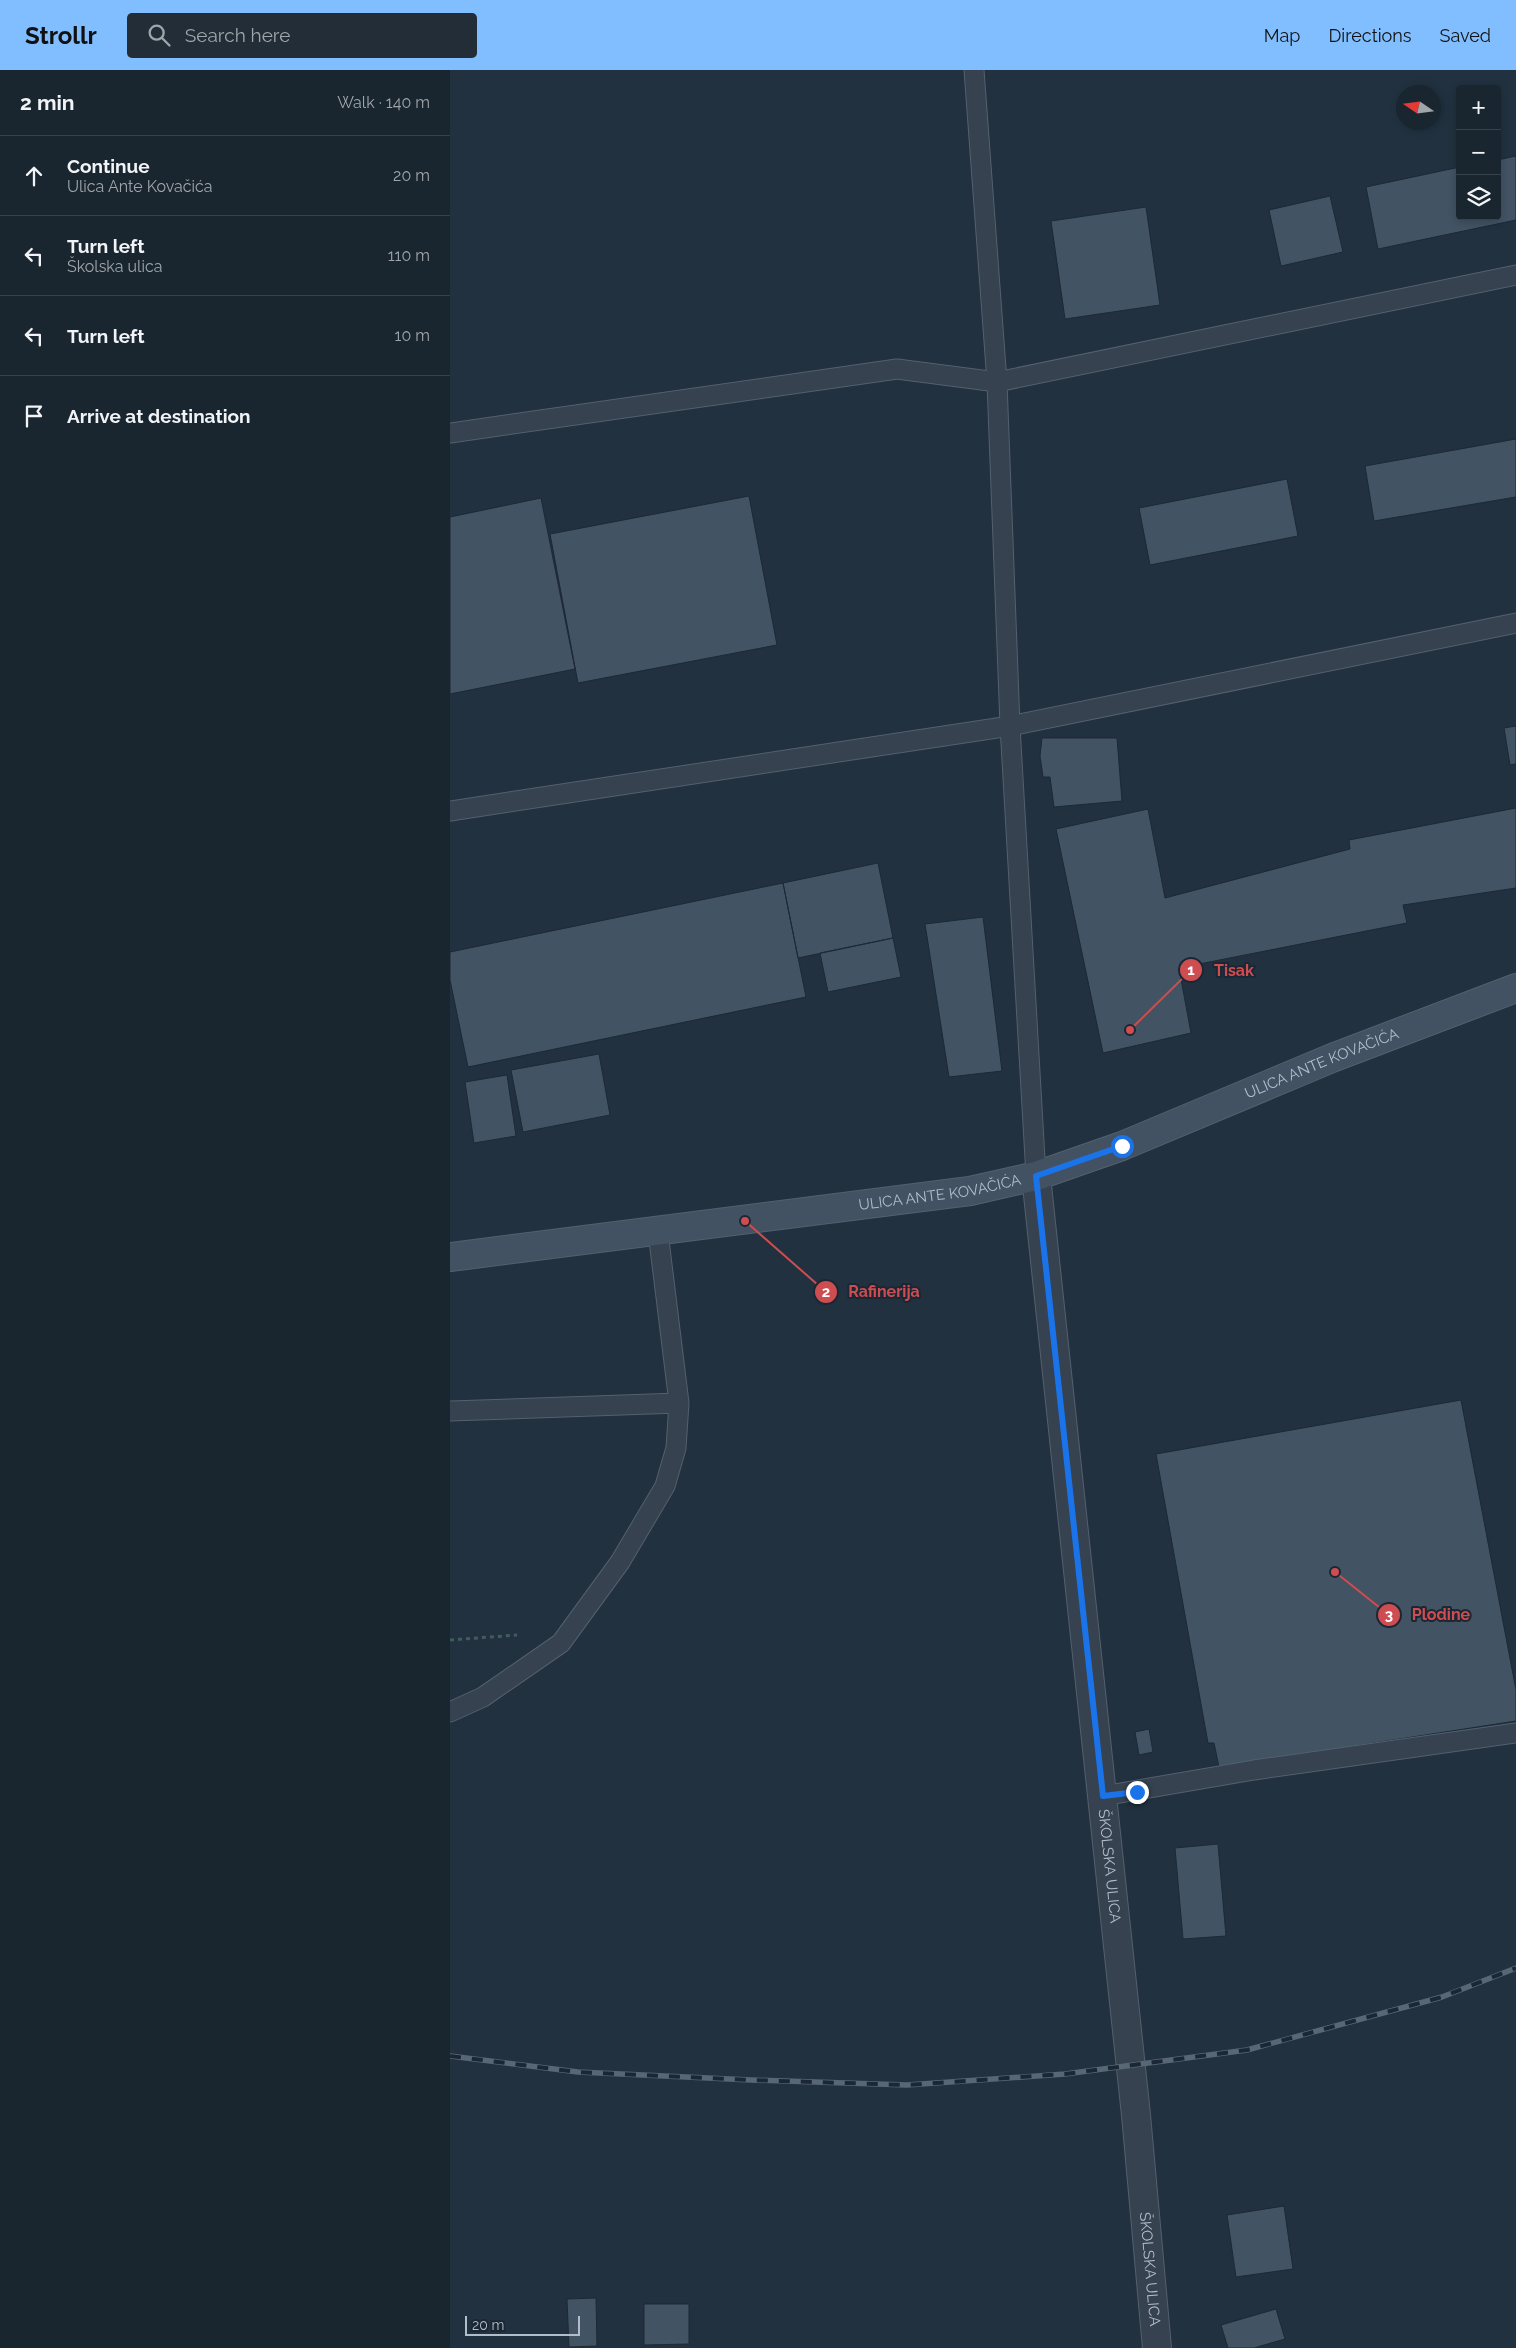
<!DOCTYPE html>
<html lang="en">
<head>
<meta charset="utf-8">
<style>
  body { margin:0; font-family:Raleway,sans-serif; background:#222d37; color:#f1f3f6 }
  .controls { position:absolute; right:15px; top:15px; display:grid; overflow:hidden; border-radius:5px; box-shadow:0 2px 8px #0003 }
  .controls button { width:45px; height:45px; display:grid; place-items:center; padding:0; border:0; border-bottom:1px solid #37424b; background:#19252f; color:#f1f3f6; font:25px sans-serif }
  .compass { position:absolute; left:946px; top:15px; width:45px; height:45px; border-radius:50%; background:#19252f; box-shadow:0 2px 8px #0003; rotate:283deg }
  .scale { position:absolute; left:15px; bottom:12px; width:115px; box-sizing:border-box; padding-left:5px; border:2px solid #b1bdca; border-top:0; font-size:14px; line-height:18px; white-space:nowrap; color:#b1bdca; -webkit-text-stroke:4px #1b2734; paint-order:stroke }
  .stop { position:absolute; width:15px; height:15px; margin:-11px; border:4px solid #1a73e8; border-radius:50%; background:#fff }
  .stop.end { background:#1a73e8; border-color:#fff; box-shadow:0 1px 5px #0008 }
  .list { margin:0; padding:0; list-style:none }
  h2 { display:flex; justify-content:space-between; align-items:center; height:65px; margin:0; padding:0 20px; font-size:21px }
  h2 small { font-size:16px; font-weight:400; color:#9fa5aa }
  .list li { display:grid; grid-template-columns:32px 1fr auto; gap:15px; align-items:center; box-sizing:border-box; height:80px; padding:0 20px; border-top:1px solid #37424b }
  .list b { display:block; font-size:19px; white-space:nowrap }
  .list p { margin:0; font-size:16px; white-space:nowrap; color:#9fa5aa }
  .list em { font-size:16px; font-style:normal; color:#9fa5aa }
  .icon { flex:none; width:28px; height:28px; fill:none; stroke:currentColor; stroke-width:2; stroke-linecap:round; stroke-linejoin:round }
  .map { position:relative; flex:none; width:1066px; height:2278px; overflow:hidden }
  header { display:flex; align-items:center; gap:30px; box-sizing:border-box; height:70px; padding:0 25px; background:#81beff; color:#111 }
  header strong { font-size:24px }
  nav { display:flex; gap:28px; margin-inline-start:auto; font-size:18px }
  .search { width:350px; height:45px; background:#222d37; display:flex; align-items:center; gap:12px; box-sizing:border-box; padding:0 18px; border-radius:5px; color:#9fa5aa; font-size:19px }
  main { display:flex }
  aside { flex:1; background:#19252f }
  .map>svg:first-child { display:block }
  .building { fill:#425363; stroke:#1d2936 }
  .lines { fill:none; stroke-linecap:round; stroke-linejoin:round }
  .service-casing { stroke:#54606d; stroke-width:21 }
  .minor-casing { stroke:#54606d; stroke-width:30 }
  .secondary-casing { stroke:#54606d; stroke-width:30 }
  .path { stroke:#415c5c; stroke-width:3; stroke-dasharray:4 4; stroke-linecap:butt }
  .service { stroke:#36424f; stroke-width:19 }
  .minor { stroke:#36424f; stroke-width:28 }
  .secondary { stroke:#435262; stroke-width:28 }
  .rail-casing { stroke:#576776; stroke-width:5.5 }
  .rail { stroke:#1b2734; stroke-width:4; stroke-dasharray:11; stroke-linecap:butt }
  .route { stroke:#1a73e8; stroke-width:6 }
  .labels { text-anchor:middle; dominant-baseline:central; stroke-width:4; stroke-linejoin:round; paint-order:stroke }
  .street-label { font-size:15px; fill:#b1bdca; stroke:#1b2734 }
  .leader { fill:none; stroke:#cd4d50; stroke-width:2 }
  .callout-dot { fill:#cd4d50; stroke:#1b2734; stroke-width:2 }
  .mark-label { font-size:15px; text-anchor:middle; font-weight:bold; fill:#fff }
  .callout-label { font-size:16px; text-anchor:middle; font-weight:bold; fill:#cd4d50; stroke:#1b2734; stroke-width:4; stroke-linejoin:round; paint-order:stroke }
</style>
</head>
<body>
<header>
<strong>Strollr</strong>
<div class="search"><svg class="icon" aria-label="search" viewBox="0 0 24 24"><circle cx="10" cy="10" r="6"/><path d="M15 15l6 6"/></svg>Search here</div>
<nav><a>Map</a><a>Directions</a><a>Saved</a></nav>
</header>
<main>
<aside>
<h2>2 min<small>Walk · 140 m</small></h2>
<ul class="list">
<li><svg class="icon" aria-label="ahead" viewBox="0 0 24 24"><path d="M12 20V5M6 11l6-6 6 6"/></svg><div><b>Continue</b><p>Ulica Ante Kovačića</p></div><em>20 m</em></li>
<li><svg class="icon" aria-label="left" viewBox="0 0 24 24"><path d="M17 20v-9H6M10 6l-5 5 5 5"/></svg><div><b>Turn left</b><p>Školska ulica</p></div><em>110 m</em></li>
<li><svg class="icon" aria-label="left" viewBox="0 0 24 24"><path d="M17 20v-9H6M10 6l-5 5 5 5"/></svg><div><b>Turn left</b></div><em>10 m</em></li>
<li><svg class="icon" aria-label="arrive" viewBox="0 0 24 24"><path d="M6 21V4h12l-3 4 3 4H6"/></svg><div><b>Arrive at destination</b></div></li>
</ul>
</aside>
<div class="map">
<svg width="1066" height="2278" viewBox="0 0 1066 2278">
  <rect width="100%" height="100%" fill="#21313f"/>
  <path class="building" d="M 1066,86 L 1066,150 L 928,179 L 916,117 L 1010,97 L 1010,146 L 1047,146 L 1047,90 Z
    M 880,126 L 893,182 L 831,196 L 819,140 Z
    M 696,137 L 710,235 L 615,249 L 601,151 Z
    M 1066,369 L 1066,427 L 924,451 L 915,396 Z
    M 837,409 L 848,466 L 700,495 L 689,438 Z
    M 299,426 L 327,575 L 128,613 L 100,464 Z
    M 91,428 L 125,599 L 0,624 L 0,447 Z
    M 1066,656 L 1066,694 L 1060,695 L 1054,658 Z
    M 592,668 L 667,668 L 672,731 L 604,737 L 600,707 L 593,707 L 590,686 Z
    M 1066,738 L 1066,818 L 953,835 L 957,853 L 729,898 L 741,963 L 653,983 L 606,759 L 698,739 L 715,828 L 900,779 L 899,770 Z
    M 428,793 L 443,868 L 348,888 L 333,813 Z
    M 333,813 L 356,927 L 18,997 L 0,910 L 0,882 Z
    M 533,847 L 552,1001 L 499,1007 L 475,854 Z
    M 443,868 L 451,907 L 378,922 L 370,883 Z
    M 149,984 L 160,1045 L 73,1062 L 61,1000 Z
    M 57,1005 L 66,1066 L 24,1073 L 15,1012 Z
    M 1011,1330 L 1066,1620 L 1066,1651 L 769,1697 L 764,1673 L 758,1673 L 706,1384 Z
    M 699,1659 L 703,1682 L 689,1685 L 685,1662 Z
    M 768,1774 L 776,1866 L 733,1869 L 725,1778 Z
    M 834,2136 L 843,2199 L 786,2207 L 777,2145 Z
    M 146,2228 L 147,2276 L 119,2277 L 117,2229 Z
    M 194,2234 L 239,2234 L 239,2274 L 194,2275 Z
    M 826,2239 L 835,2269 L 804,2278 L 778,2278 L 771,2255 Z"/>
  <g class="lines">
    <g class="service-casing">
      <path id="service" d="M 524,0 L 547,312 L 560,656 L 586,1106
        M 0,363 L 447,299 L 547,312 L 1066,205
        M 0,741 L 560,656 L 1066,553
        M 0,1341 L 229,1333
        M 0,1642 L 33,1627 L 111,1573 L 170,1492 L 215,1416 L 226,1378 L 229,1333 L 208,1162
        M 653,1726 L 804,1700 L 1066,1663"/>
    </g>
    <g class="minor-casing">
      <g id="minor">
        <path id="s1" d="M 586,1106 L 686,2045 L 707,2278"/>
      </g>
    </g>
    <g class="secondary-casing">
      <g id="secondary">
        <path id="s2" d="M 0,1187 L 520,1121 L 586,1106 L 672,1076 L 882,988 L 1066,918"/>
      </g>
    </g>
    <path class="path" d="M 0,1570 L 67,1565"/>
    <use href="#service" class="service"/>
    <use href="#minor" class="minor"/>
    <use href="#secondary" class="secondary"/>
    <g class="rail-casing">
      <path id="rail" d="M 0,1986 L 128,2002 L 301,2010 L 457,2015 L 615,2004 L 797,1980 L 992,1927 L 1066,1898"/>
    </g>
    <use href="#rail" class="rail"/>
  </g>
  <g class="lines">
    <path class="route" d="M 672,1076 L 586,1106 L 653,1726 L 687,1722"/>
  </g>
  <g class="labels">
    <g class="street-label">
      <text stroke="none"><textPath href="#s2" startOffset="899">ULICA ANTE KOVAČIĆA</textPath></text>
      <text stroke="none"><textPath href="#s2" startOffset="494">ULICA ANTE KOVAČIĆA</textPath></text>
      <text stroke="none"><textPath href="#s1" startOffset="694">ŠKOLSKA ULICA</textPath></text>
      <text stroke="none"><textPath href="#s1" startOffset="1099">ŠKOLSKA ULICA</textPath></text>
    </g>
  </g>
  <path class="leader" d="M680 960L741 900M295 1151L376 1222M885 1502L939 1545"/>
  <g class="callout-dot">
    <circle cx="680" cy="960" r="5"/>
    <circle cx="295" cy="1151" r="5"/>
    <circle cx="885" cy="1502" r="5"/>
    <circle cx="741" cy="900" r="12"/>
    <circle cx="376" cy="1222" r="12"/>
    <circle cx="939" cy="1545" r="12"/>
  </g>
  <g class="mark-label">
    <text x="741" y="905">1</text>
    <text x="376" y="1227">2</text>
    <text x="939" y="1550">3</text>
  </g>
  <g class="callout-label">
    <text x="784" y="906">Tisak</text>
    <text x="434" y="1227">Rafinerija</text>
    <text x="991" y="1550">Plodine</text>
  </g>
</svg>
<div class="controls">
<button>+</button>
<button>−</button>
<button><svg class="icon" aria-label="layers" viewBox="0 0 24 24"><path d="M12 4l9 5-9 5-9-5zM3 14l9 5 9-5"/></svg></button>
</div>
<svg class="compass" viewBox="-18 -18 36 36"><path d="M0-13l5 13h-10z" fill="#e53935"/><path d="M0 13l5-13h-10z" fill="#9fa5aa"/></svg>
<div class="scale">20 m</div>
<div class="stop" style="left:672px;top:1076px"></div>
<div class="stop end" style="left:687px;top:1722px"></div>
</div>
</main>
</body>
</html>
